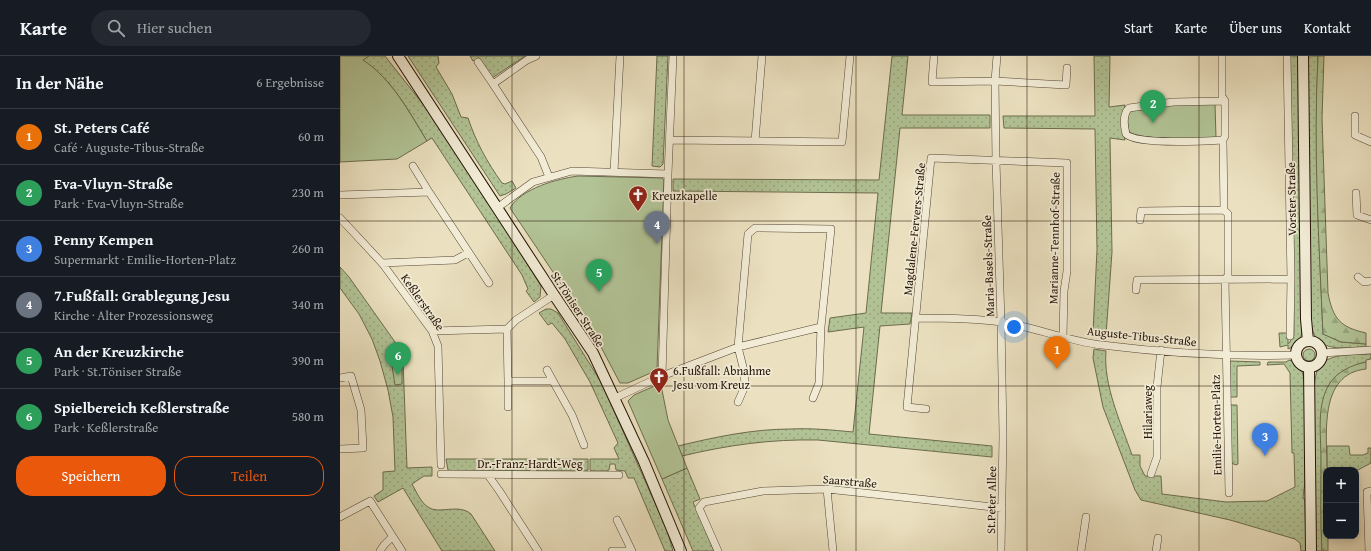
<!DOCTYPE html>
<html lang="de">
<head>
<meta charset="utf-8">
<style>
  body { margin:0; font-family:"Gentium Book Plus",serif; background:#242831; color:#f1f3f6 }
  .controls { position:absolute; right:12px; bottom:12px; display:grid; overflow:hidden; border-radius:8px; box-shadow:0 2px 10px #0003 }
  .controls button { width:36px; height:36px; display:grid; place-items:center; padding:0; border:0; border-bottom:1px solid #363941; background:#171b24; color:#f1f3f6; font:20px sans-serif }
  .you { position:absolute; left:674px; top:271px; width:14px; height:14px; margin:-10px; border:3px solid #fff; border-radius:50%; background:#1a73e8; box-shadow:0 0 0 6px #1a73e833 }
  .badge { display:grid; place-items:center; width:26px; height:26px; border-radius:50%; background:#ea580c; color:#fff; font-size:13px; font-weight:700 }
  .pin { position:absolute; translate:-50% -33px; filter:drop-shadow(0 1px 2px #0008) }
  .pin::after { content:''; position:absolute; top:21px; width:14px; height:12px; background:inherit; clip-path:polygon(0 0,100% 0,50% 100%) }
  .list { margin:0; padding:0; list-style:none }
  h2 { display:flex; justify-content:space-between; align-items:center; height:52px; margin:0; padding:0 16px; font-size:17px }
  h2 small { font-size:13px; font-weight:400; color:#9ea1a6 }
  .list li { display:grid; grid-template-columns:26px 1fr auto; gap:12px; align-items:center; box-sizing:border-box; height:56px; padding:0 16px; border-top:1px solid #363941 }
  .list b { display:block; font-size:15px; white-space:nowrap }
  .list p { margin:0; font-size:13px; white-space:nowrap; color:#9ea1a6 }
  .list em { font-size:13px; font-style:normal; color:#9ea1a6 }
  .actions { display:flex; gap:8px; padding:12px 16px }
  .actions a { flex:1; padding:9px 0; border:1px solid #ea580c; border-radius:16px; text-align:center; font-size:14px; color:#ea580c }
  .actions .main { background:#ea580c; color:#fff }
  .icon { flex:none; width:22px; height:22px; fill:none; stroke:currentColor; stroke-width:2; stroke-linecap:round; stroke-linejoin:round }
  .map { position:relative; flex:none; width:1031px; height:495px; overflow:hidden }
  header { display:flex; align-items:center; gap:24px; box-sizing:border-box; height:56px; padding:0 20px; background:#171b24; border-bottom:1px solid #363941 }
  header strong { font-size:19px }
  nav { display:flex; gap:22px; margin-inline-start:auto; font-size:14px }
  .search { width:280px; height:36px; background:#242831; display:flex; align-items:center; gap:10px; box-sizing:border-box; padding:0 14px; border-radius:22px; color:#9ea1a6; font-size:15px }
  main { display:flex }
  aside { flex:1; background:#171b24 }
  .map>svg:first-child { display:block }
  .grass { fill:url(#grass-dots); stroke:#6c6c4e }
  .forest { fill:url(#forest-firs); stroke:#6c6c4e }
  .green { fill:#b2c496; stroke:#6c6c4e }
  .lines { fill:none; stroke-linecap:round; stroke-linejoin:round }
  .minor-casing { stroke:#564635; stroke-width:8 }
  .secondary-casing { stroke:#251307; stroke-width:12 }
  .minor { stroke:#f2ecd6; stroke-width:7 }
  .secondary { stroke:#f2ecd6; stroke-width:10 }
  .grid { fill:none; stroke:#251307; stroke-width:1; stroke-opacity:0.55 }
  .labels { text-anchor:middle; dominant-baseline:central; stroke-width:3.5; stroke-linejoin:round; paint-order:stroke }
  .poi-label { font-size:12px; fill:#251307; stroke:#f2ecd6; text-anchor:start }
  .street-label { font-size:12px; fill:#251307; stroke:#f2ecd6 }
</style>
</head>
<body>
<header>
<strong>Karte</strong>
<div class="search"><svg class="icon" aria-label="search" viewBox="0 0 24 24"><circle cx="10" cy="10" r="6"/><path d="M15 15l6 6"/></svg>Hier suchen</div>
<nav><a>Start</a><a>Karte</a><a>Über uns</a><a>Kontakt</a></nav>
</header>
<main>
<aside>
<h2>In der Nähe<small>6 Ergebnisse</small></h2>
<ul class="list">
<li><span class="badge" style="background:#e8710a">1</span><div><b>St. Peters Café</b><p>Café · Auguste-Tibus-Straße</p></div><em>60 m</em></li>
<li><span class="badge" style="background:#2e9e5b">2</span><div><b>Eva-Vluyn-Straße</b><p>Park · Eva-Vluyn-Straße</p></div><em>230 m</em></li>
<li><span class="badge" style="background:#3f7fe0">3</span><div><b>Penny Kempen</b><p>Supermarkt · Emilie-Horten-Platz</p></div><em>260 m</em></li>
<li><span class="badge" style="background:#6b7280">4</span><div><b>7.Fußfall: Grablegung Jesu</b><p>Kirche · Alter Prozessionsweg</p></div><em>340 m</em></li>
<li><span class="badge" style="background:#2e9e5b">5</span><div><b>An der Kreuzkirche</b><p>Park · St.Töniser Straße</p></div><em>390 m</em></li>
<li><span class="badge" style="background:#2e9e5b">6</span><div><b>Spielbereich Keßlerstraße</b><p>Park · Keßlerstraße</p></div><em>580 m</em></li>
</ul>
<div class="actions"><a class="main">Speichern</a><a>Teilen</a></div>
</aside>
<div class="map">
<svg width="1031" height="495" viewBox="0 0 1031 495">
  <defs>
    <pattern id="grass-dots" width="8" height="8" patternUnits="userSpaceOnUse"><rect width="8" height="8" fill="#b2c496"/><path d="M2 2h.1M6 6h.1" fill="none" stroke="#99a880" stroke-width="1.8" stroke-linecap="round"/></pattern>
    <pattern id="forest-firs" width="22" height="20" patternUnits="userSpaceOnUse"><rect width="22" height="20" fill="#b2c496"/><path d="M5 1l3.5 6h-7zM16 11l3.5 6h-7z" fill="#99a880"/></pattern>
  </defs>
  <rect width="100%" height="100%" fill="#ebe1c0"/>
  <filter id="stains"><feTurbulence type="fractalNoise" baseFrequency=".005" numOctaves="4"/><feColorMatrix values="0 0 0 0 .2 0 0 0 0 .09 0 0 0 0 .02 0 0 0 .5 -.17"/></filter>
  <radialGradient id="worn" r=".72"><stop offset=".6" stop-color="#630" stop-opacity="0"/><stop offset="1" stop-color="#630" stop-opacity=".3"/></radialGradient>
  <path class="grass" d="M 29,0 L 45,0 L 93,61 L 178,193 L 201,230 L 200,241 L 194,246 L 186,235 L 188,233 L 182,219 L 92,82 L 87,85 C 69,56 52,22 22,4 Z
    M 68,0 L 98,0 L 99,7 L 96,11 L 112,38 L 121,61 L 128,62 C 136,86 147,106 162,127 L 165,128 L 172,125 L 176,132 L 166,138 L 160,140 Z
    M 130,0 L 185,0 L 152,22 L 139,2 L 133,5 Z
    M 317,0 L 328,0 L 323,108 L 320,111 L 312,110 Z
    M 552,0 L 568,0 L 562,59 L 650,59 L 650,72 L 560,72 L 541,257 L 572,257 L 570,268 L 540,270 L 529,378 L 652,390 L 652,401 L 478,384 C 431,383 388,389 342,400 L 338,390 C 375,381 413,373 451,373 C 472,372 492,374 513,376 L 524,271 L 488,276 L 490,262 L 526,257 L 538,137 L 333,135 L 333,123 L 539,124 Z
    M 754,0 L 770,0 L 769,51 L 785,49 C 782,62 782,71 785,84 L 770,82 L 772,196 L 766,279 L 753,277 L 757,194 L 755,73 L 664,72 L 663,60 L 755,60 Z
    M 950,0 L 959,0 L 962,206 L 962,277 C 959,286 957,289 948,293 L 948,289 L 940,291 L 939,277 L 948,277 L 948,288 L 954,280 Z
    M 967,0 L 978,0 C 974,92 979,185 983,278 L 1001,286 L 1026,288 L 1026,291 C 1009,291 982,297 974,278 C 970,270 971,259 970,250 Z
    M 0,211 L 9,221 L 55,286 L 63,304 L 67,412 L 92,411 L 92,420 L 84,420 L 72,428 C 76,435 81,447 88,451 C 99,459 118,447 131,458 L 155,495 L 102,495 L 63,432 L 38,446 L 34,440 L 43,434 L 43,416 L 55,415 L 53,361 L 48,334 L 40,305 L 32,283 L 19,258 L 0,232 Z
    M 206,253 L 211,253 L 218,257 L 261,326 L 327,474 L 333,495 L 325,495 L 294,422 L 288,422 L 285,415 L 276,414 L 275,408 L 270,408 L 269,414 L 266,415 L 252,415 L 250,414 L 250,403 L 279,403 L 274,392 L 278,387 L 250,326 L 225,283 L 212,267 L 208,269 L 199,257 Z
    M963 299a6 6 0 1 1 12 0a6 6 0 1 1-12 0Z
    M 754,293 L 766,295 C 763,329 781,367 792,399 L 800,399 L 800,410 L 805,420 L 821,420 L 822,438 L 886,446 L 927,445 L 955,431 L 954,397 L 952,397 L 950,317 L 944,308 L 927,309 L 928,306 L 946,306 L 949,304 C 961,307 963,317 965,328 L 965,426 L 963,441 L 965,445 L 966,495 L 961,495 L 960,487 L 955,483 L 890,464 L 801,444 L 795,434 L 763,351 L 753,302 Z
    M 1031,298 L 1031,303 L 1026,304 L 1026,306 L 1018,308 L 996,320 L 981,362 L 982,495 L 975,495 L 973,344 C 974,335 974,324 977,315 C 984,296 1014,299 1031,298 Z
    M 891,305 L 920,306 L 920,309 L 897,310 L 897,341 L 890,341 L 889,307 Z
    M 890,349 L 897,349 L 898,408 L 896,409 L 891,407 Z
    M 987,390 L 1009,390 L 1010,399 L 1023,399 L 1028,397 L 1028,392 L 1031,392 L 1031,407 L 1016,415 L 987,414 Z
    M 106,403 L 191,403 L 191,413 L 189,415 L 111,415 L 108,414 Z
    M 196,403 L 248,403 L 248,414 L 246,415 L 197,415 L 196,413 Z
    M 347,412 L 360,443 L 353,446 L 374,495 L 353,495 L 322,423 Z"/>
  <path class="forest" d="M 978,0 L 984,0 L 982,62 L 988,237 C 993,263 1000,271 1026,277 L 1026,288 L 1001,286 L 983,278 C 979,185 973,92 978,0 Z
    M 1026,306 L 1026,313 C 978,318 987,379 987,414 L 986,414 L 986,480 L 988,480 L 988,495 L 982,495 C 980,464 981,433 981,403 C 981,379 976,348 990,327 C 998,315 1012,309 1026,306 Z"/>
  <path class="green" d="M 0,0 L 29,0 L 23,4 C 52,23 69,56 87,85 L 57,103 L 0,106 Z
    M 875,48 L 876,82 C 856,82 804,85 789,76 C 788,69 786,61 790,55 L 833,49 Z
    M 238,120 L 322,122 L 324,124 L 317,313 L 315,315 L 288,327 L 280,327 L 252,274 L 170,152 C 182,132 217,123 238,120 Z
    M 58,297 L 62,310 L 62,328 L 55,329 L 51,304 Z
    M 319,328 L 321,329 L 328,364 L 347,412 L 322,423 L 288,345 L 294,339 Z"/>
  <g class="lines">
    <g class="minor-casing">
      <path id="minor" d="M 196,0 L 187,4 L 153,28 L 201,101 L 209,121
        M 594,0 L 592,26 L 655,25 L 726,29 L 727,12
        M 657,0 L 655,25 L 656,105 L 661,266 L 663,379 L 661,495
        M 882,0 L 882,40 L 885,45 L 885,80 L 883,84 L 884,154 L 888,158 L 888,219 L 885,224 L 889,437
        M 947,0 L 951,223 L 950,280
        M 138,6 L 153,28
        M 1015,60 L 1015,79 L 1031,86
        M 330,84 L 502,86 L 510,0
        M 883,84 C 866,85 796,89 786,78 C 784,70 783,58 789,52 L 833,46 L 885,45
        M 415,85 L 422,0
        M 73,110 L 89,136
        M 274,116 L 280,0
        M 1016,137 L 1017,159 L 1031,164
        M 0,139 L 89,136 L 149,227
        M 157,152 L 193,126 L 232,115 L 328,118
        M 0,162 L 42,207 L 92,275 L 98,290 L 101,409
        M 800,164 L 801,155 L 884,154
        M 42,207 L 115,204 L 128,197
        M 1018,221 L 1024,226 L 1031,225
        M 796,234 L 797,224 L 951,223
        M 576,262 C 604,262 633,262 661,266 C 695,271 727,285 762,289 C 826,297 891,301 956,299
        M 167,273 L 168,325 L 213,325 L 232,359 L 244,389
        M 92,275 L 167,273 L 176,264 L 214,239
        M 982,297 L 1031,294
        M 207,314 L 213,325
        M 322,320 L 328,118 L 333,0
        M 0,322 L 11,320 L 21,354 L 23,392 L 0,393
        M 168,325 L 168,351
        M 275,342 L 322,320 L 398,291 L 481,271
        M 398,346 L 405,330 L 404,315 L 398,291 L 408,178 L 415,172 L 491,173 L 481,271 L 479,327 L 473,342
        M 586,353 L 567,351 L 591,102 L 727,107 L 727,215 L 724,235 L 723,281
        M 101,418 L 279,419
        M 811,418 L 817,401 L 817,331 L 821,294
        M 148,419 L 160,436 L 198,495
        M 487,433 L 493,495
        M 0,461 L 30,445 L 62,495
        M 40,495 L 44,489 L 52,481
        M 272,495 L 292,495 L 277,464
        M 378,495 L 359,452 L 364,446 L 423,435 L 487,433 L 662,452
        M 741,495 L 746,461
        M 816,495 L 818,482
        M 1029,495 L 1027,436 L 1031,435"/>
    </g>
    <g class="secondary-casing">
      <path id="secondary" d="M 58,0 L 214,239 L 253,297 L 304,406 L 341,495
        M 963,0 L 966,263 L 968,285
        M956 298a13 13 0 1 1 26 0a13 13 0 1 1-26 0Z
        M 969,311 L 971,495"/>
    </g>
    <use href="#minor" class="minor"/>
    <use href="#secondary" class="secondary"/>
  </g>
  <path class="grid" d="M 172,0 L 172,495M 344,0 L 344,495M 516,0 L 516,495M 687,0 L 687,495M 859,0 L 859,495M 0,165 L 1031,165M 0,330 L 1031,330"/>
  <defs>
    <g id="church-pin" transform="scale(1)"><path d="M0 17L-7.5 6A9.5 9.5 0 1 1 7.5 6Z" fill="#8f2418" stroke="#f2ecd6"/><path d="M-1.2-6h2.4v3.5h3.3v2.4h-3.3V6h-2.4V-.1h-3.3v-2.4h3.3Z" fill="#fff"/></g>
  </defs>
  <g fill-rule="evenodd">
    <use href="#church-pin" x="298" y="139"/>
    <use href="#church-pin" x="319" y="321"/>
  </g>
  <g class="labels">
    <g class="poi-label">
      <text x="312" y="139">Kreuzkapelle</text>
      <text x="333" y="314">6.Fußfall: Abnahme<tspan x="333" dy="14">Jesu vom Kreuz</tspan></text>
    </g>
    <g class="street-label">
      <text transform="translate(951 143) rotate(-91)">Vorster Straße</text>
      <text transform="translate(574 173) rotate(-84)">Magdalene-Fervers-Straße</text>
      <text transform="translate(714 182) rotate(-89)">Marianne-Tennhof-Straße</text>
      <text transform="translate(648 210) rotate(-92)">Maria-Basels-Straße</text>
      <text transform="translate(83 246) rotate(55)">Keßlerstraße</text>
      <text transform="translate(238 253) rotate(57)">St.Töniser Straße</text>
      <text transform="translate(802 280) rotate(6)">Auguste-Tibus-Straße</text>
      <text transform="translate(807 356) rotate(-90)">Hilariaweg</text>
      <text transform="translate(876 369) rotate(-91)">Emilie-Horten-Platz</text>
      <text x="190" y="407">Dr.-Franz-Hardt-Weg</text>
      <text transform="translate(510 425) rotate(5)">Saarstraße</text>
      <text transform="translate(651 444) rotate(-89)">St.Peter Allee</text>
    </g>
  </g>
  <rect width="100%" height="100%" filter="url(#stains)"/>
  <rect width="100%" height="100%" fill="url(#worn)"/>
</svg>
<div class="controls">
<button>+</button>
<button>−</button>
</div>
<div class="you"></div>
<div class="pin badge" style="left:717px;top:313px;background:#e8710a">1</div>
<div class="pin badge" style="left:813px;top:67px;background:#2e9e5b">2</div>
<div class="pin badge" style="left:925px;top:400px;background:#3f7fe0">3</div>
<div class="pin badge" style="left:317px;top:188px;background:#6b7280">4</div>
<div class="pin badge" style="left:259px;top:236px;background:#2e9e5b">5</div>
<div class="pin badge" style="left:58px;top:319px;background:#2e9e5b">6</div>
</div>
</main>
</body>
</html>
